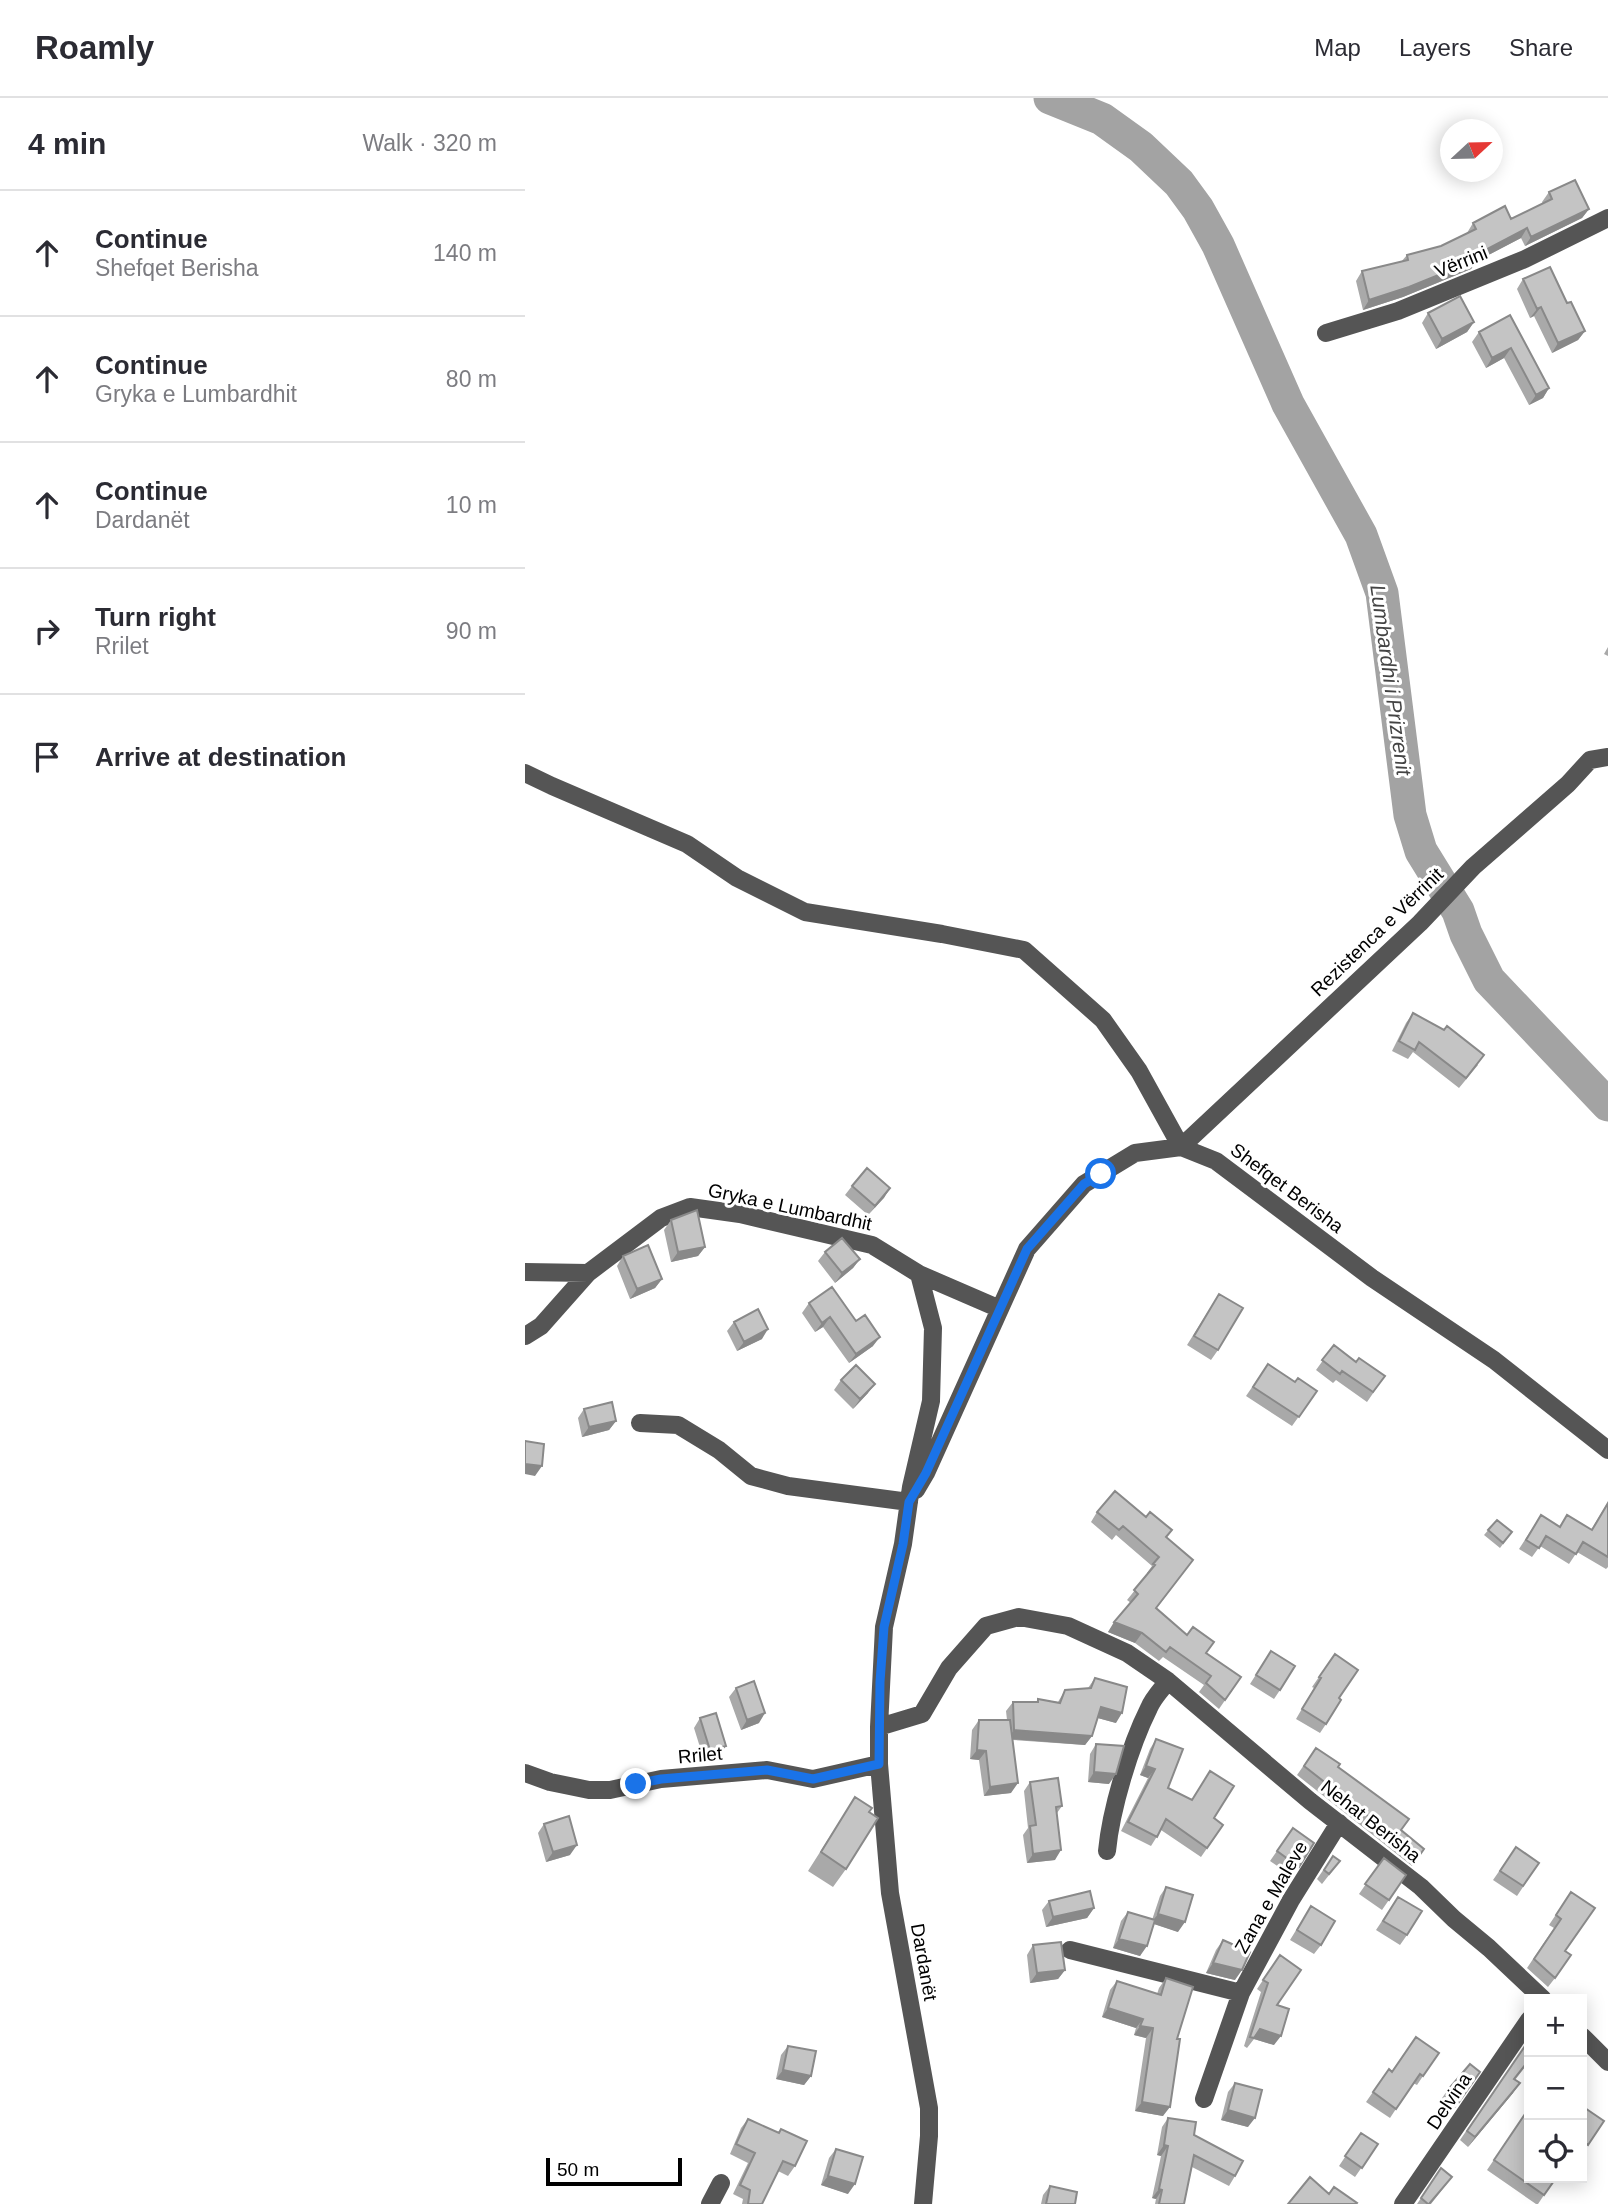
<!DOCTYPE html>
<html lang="en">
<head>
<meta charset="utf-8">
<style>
  body { margin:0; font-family:Helvetica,sans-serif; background:#f2f2f3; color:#2b2b33 }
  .controls { position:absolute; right:21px; bottom:21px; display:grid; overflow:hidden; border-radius:0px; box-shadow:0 4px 18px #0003 }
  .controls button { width:63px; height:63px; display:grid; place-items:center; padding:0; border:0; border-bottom:2px solid #e1e1e2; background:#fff; color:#2b2b33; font:35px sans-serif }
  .compass { position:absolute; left:915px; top:21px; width:63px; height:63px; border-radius:50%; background:#fff; box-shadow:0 4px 18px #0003; rotate:68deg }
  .scale { position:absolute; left:21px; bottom:18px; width:136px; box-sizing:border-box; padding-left:7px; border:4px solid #000; border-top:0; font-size:19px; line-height:24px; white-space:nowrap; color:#000; -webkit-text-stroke:5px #fff; paint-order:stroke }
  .stop { position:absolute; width:21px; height:21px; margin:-16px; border:5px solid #1a73e8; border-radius:50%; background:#fff }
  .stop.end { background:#1a73e8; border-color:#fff; box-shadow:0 2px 7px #0008 }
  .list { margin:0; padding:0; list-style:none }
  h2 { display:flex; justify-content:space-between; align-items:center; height:91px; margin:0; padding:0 28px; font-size:30px }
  h2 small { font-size:23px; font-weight:400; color:#7c7c81 }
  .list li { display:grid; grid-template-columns:46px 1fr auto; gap:21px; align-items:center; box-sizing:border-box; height:126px; padding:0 28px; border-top:2px solid #e1e1e2 }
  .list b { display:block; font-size:26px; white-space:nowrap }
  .list p { margin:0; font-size:23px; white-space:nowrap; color:#7c7c81 }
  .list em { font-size:23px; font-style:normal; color:#7c7c81 }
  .icon { flex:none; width:38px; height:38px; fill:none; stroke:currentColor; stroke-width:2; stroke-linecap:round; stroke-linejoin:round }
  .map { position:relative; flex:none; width:1083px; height:2106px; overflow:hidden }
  header { display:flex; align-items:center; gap:42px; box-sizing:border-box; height:98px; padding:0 35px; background:#fff; border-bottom:2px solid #e1e1e2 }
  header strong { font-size:33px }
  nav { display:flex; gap:38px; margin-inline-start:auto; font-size:24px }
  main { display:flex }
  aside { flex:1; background:#fff }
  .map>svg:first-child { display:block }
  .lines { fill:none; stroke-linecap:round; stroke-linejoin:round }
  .river { stroke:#a3a3a3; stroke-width:33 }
  .minor { stroke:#555; stroke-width:18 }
  .wall { fill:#a9a9a9 }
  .shaded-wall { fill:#898989 }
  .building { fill:#c4c4c4; stroke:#898989; stroke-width:2 }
  .route { stroke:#1a73e8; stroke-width:9 }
  .labels { text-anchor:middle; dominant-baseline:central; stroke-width:6; stroke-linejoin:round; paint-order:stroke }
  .street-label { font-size:19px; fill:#000; stroke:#fff }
  .water-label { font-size:21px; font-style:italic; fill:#444; stroke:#fff }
</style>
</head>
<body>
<header>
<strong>Roamly</strong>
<nav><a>Map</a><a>Layers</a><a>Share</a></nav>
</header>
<main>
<aside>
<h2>4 min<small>Walk · 320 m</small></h2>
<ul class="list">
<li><svg class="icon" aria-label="ahead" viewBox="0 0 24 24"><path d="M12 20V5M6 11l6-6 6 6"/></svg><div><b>Continue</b><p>Shefqet Berisha</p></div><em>140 m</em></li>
<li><svg class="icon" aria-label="ahead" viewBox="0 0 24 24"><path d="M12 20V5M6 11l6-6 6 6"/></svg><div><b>Continue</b><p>Gryka e Lumbardhit</p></div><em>80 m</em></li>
<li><svg class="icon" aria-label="ahead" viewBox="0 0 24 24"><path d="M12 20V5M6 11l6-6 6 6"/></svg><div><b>Continue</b><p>Dardanët</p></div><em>10 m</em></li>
<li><svg class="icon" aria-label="right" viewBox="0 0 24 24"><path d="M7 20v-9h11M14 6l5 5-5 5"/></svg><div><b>Turn right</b><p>Rrilet</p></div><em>90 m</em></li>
<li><svg class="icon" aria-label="arrive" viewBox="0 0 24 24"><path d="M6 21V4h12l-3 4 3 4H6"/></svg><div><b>Arrive at destination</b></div></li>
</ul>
</aside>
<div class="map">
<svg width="1083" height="2106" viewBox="0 0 1083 2106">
  <rect width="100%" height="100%" fill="#fff"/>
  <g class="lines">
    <path class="river" d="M 525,0 L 577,21 L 616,49 L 654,85 L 673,111 L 693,147 L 763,306 L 836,437 L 857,495 L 885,717 L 896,753 L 933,813 L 941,836 L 964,882 L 1083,1007"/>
    <path class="minor" d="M 801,235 L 873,213 L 1000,161 L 1083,120
      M 0,675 L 27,688 L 162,746 L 212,780 L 280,814 L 417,836 L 499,852 L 578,922 L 614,973 L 656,1049 L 895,825 L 948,769 L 1043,686 L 1065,662 L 1083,659
      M 0,1174 L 63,1175
      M 394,1176 L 475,1211
      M 0,1238 L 16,1228 L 63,1175 L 136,1120 L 165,1109 L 215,1116 L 347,1147 L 394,1176 L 408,1230 L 406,1303 L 386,1389 L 378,1446 L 359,1529 L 354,1629 L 354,1666 L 365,1795 L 404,2010 L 404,2038 L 398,2106
      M 115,1325 L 153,1327 L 194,1352 L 226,1378 L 263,1388 L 384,1404
      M 391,1392 L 401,1375 L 502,1151 L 559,1086 L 610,1055 L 656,1049 L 691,1063 L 847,1180 L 969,1262 L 1083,1352
      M 354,1629 L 397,1616 L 424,1570 L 461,1528 L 494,1519 L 543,1528 L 602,1555 L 643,1583 L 785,1703 L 896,1789 L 929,1821 L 964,1850 L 1018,1901
      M 0,1675 L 25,1684 L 64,1692 L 85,1692 L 136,1681 L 242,1672 L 288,1681 L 354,1666
      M 582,1753 C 586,1711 605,1648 624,1610 C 628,1600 636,1592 643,1583
      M 545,1852 L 716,1895
      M 1057,1938 L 1083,1964
      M 679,2001 L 716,1895 L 766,1802 L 814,1725
      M 185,2106 L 196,2085
      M 878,2106 L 1004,1922"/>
  </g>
  <path class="wall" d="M 1024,94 L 1064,111 L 1057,120 L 1000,148 L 996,140 L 952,163 L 946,171 L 878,199 L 838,212 L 831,183 L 837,173 L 876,164 L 882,157 L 916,148 L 942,136 L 942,135 L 948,125 L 986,121 L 1018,106 L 1017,104 Z
    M 998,181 L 1042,205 L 1060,233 L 1053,242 L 1027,255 L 1009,218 L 1005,220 L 992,191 Z
    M 903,215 L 949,224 L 942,234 L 911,251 L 897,225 Z
    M 985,217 L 1024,290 L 1018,300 L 1004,307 L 979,260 L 961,270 L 947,244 L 954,234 Z
    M 1083,549 L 1083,558 L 1079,556 Z
    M 888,915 L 919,932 L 953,967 L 934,990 L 888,954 L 883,961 L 867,953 L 881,925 Z
    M 327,1088 L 365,1090 L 343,1117 L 320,1097 Z
    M 146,1122 L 180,1149 L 173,1158 L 146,1164 L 139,1132 Z
    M 300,1154 L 335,1161 L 328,1170 L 310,1185 L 293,1163 Z
    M 98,1158 L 137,1181 L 130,1190 L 105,1201 L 92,1168 Z
    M 694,1196 L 693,1252 L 686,1262 L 662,1247 Z
    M 284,1205 L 348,1248 L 324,1265 L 298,1229 L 290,1234 L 277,1215 Z
    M 209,1224 L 237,1241 L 212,1253 L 202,1233 Z
    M 809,1247 L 831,1264 L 860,1278 L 842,1304 L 811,1282 L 808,1285 L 791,1272 Z
    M 743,1266 L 770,1284 L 792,1293 L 767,1328 L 721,1298 Z
    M 316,1282 L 343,1295 L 328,1311 L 309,1292 Z
    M 59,1311 L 91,1323 L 84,1332 L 57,1339 L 53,1320 Z
    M 1083,1404 L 1083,1469 L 1081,1471 L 1052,1454 L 1044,1466 L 1015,1448 L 1007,1459 L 994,1451 L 1016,1417 L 1034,1429 L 1042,1417 L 1066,1432 Z
    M 572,1414 L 621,1419 L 647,1432 L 641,1440 L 668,1462 L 631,1511 L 681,1555 L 716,1579 L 694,1611 L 674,1594 L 679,1587 L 638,1559 L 634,1563 L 610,1545 L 583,1534 L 606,1505 L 602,1502 L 623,1476 L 622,1475 L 627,1468 L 591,1437 L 587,1442 L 566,1424 Z
    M 972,1422 L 987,1434 L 975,1450 L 959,1437 Z
    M 746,1553 L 755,1592 L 749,1601 L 725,1586 Z
    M 810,1556 L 814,1600 L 801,1626 L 795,1635 L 771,1621 L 789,1590 L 787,1589 Z
    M 570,1580 L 591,1625 L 573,1620 L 567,1638 L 560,1647 L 488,1642 L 486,1695 L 459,1698 L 454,1662 L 445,1661 L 447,1632 L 454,1622 L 482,1622 L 481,1613 L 488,1604 L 511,1604 L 513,1601 L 533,1604 L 540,1592 L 563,1590 Z
    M 211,1590 L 234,1625 L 216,1632 L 204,1599 Z
    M 175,1620 L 201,1648 L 194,1657 L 179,1662 L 169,1630 Z
    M 631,1641 L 643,1690 L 667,1702 L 685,1673 L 689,1720 L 698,1727 L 676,1759 L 636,1732 L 626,1748 L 596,1733 L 623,1680 L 615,1677 L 625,1651 Z
    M 571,1646 L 584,1686 L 563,1684 L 565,1656 Z
    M 791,1650 L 813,1669 L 876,1732 L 899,1751 L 887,1768 L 772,1677 Z
    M 505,1684 L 537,1708 L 532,1715 L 530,1762 L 502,1765 L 498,1737 L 503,1730 L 499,1693 Z
    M 330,1699 L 344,1714 L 321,1771 L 308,1789 L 283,1773 Z
    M 19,1726 L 45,1757 L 21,1764 L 13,1735 Z
    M 768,1730 L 774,1769 L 767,1778 L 745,1763 Z
    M 991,1749 L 1014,1765 L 992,1798 L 968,1782 Z
    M 808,1758 L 815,1763 L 797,1786 L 792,1781 Z
    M 859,1760 L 881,1777 L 857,1812 L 834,1796 Z
    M 641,1789 L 653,1834 L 629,1826 L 615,1858 L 588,1850 L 596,1823 L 603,1814 L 627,1822 L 635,1798 Z
    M 1046,1794 L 1030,1880 L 1023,1889 L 1002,1870 L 1029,1830 L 1024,1827 Z
    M 873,1799 L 882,1837 L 875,1847 L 851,1832 Z
    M 524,1803 L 569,1810 L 562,1820 L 521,1829 L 517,1812 Z
    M 786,1808 L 796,1847 L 789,1856 L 765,1842 Z
    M 698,1842 L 710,1882 L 681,1875 L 691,1852 Z
    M 508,1847 L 540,1872 L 533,1881 L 505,1885 L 502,1857 Z
    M 755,1857 L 749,1947 L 729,1941 L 722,1950 L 719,1948 L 736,1894 L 732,1891 Z
    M 641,1880 L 652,1941 L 638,2018 L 610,2013 L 621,1940 L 609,1937 L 611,1930 L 577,1919 L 585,1892 L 592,1883 L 632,1896 L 634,1890 Z
    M 891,1939 L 898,1978 L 892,1987 L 888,1985 L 865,2020 L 841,2004 L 864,1971 L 867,1973 Z
    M 1004,1942 L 1004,1964 L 990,1982 L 988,1995 L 943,2049 L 935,2042 Z
    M 263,1948 L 286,1978 L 279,1987 L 251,1981 L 256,1957 Z
    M 955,1974 L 928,2013 L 915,2003 L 922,1993 Z
    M 710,1985 L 723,2029 L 696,2022 L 703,1994 Z
    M 1057,2008 L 1079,2023 L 1057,2055 Z
    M 1004,2010 L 1019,2097 L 1013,2106 L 1011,2106 L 962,2072 Z
    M 643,2020 L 669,2037 L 710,2078 L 704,2088 L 667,2069 L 659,2106 L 630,2106 L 631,2101 L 627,2100 L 636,2058 L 632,2057 L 637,2029 Z
    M 223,2021 L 253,2035 L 256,2031 L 270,2068 L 263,2078 L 253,2073 L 237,2106 L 217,2106 L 218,2101 L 208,2096 L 223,2065 L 205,2056 L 216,2030 Z
    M 836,2035 L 853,2046 L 830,2079 L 814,2068 Z
    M 311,2051 L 323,2096 L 296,2087 L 304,2060 Z
    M 916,2070 L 927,2079 L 906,2106 L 892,2106 Z
    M 525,2088 L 550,2106 L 516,2106 L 518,2097 Z"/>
  <path class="shaded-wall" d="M 1064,111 L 1057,120 L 1000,148 L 1006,139 Z
    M 1002,130 L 996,140 L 952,163 L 946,171 L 878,199 L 838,212 L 844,202 L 951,157 Z
    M 1016,209 L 1009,218 L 1005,220 L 1012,211 Z
    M 949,224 L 942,234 L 911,251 L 917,241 Z
    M 1060,233 L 1053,242 L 1027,255 L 1033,245 Z
    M 986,250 L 979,260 L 961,270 L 967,260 Z
    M 1024,290 L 1018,300 L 1004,307 L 1011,297 Z
    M 365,1090 L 359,1100 L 343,1117 L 350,1108 Z
    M 180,1149 L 173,1158 L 146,1164 L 153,1154 Z
    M 335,1161 L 328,1170 L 310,1185 L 317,1175 Z
    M 137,1181 L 130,1190 L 105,1201 L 112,1191 Z
    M 305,1219 L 298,1229 L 290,1234 L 297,1225 Z
    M 243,1231 L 237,1241 L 212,1253 L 219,1244 Z
    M 355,1239 L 348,1248 L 324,1265 L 331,1256 Z
    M 350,1286 L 343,1295 L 328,1311 L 335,1301 Z
    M 91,1323 L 84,1332 L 57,1339 L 64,1329 Z
    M 0,1366 L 17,1368 L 10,1378 L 0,1376 Z
    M 589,1524 L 617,1535 L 610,1545 L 583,1534 Z
    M 576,1609 L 597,1615 L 591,1625 L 569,1619 Z
    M 240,1615 L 234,1625 L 216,1632 L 222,1622 Z
    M 489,1632 L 567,1638 L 560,1647 L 483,1641 Z
    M 201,1648 L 194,1657 L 179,1662 L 185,1652 Z
    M 452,1652 L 461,1653 L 454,1662 L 445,1661 Z
    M 621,1668 L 630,1671 L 623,1680 L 615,1677 Z
    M 569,1674 L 591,1676 L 584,1686 L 563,1684 Z
    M 493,1685 L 486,1695 L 459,1698 L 465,1689 Z
    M 52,1747 L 45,1757 L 21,1764 L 28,1754 Z
    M 536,1752 L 530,1762 L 502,1765 L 508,1756 Z
    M 569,1810 L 562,1820 L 521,1829 L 528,1819 Z
    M 633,1816 L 660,1824 L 653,1834 L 626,1825 Z
    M 594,1841 L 622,1848 L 615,1858 L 588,1850 Z
    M 688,1865 L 717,1872 L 710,1882 L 681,1875 Z
    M 540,1872 L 533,1881 L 505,1885 L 512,1875 Z
    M 583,1910 L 618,1921 L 611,1930 L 577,1919 Z
    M 615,1928 L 628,1930 L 621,1940 L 609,1937 Z
    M 735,1931 L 756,1938 L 749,1947 L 729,1941 Z
    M 258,1972 L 286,1978 L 279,1987 L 251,1981 Z
    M 995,1985 L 988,1995 L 943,2049 L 950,2039 Z
    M 617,2004 L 645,2009 L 638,2018 L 610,2013 Z
    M 703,2012 L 730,2020 L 723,2029 L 696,2022 Z
    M 639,2047 L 643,2048 L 636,2058 L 632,2057 Z
    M 303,2078 L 330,2086 L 323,2096 L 296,2087 Z
    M 634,2091 L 637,2092 L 631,2101 L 627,2100 Z"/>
  <path class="building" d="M 1050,82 L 1064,111 L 1006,139 L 1002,130 L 951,157 L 953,161 L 884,189 L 844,202 L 837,173 L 883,162 L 882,157 L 916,148 L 951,131 L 948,125 L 980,108 L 986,121 L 1027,101 L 1024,94 Z
    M 1025,169 L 1042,205 L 1046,204 L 1060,233 L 1033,245 L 1016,209 L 1012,211 L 998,181 Z
    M 935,198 L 949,224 L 917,241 L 903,215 Z
    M 985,217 L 1024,290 L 1011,297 L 986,250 L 967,260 L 954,234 Z
    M 888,915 L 919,932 L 922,928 L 959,957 L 941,980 L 894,944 L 890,952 L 874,943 Z
    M 342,1070 L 365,1090 L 350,1108 L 327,1088 Z
    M 172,1112 L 180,1149 L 153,1154 L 146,1122 Z
    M 317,1140 L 335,1161 L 317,1175 L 300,1154 Z
    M 123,1147 L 137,1181 L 112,1191 L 98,1158 Z
    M 307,1189 L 331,1223 L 340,1217 L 355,1239 L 331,1256 L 305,1219 L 297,1225 L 284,1205 Z
    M 694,1196 L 718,1210 L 693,1252 L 669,1238 Z
    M 233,1211 L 243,1231 L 219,1244 L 209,1224 Z
    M 809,1247 L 831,1264 L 834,1260 L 860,1278 L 848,1294 L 817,1273 L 815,1276 L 797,1262 Z
    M 743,1266 L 770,1284 L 773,1280 L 792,1293 L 774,1319 L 728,1289 Z
    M 331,1267 L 350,1286 L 335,1301 L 316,1282 Z
    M 87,1304 L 91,1323 L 64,1329 L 59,1311 Z
    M 0,1343 L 19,1346 L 17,1368 L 0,1366 Z
    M 590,1393 L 621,1419 L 625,1414 L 647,1432 L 641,1439 L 668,1462 L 631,1510 L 662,1537 L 668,1529 L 689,1544 L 681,1555 L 716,1579 L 700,1602 L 681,1585 L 686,1578 L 645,1549 L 641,1554 L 617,1535 L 589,1524 L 613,1496 L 609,1492 L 630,1467 L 628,1466 L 634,1459 L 598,1428 L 594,1432 L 572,1414 Z
    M 1083,1405 L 1083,1459 L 1058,1444 L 1051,1456 L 1021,1438 L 1014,1450 L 1001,1442 L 1016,1417 L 1035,1429 L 1042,1417 L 1067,1432 Z
    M 972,1422 L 987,1434 L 978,1445 L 963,1432 Z
    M 746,1553 L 770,1568 L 755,1592 L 731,1577 Z
    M 810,1556 L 833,1572 L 814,1600 L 816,1602 L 801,1626 L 777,1611 L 796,1580 L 794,1579 Z
    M 570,1580 L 602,1589 L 597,1615 L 576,1609 L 567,1638 L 489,1632 L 488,1604 L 513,1604 L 513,1601 L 535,1605 L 540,1592 L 566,1590 Z
    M 229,1583 L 240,1615 L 222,1622 L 211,1590 Z
    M 191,1615 L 201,1648 L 185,1652 L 175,1620 Z
    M 454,1622 L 485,1622 L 493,1685 L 465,1689 L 461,1653 L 452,1652 Z
    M 631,1641 L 658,1651 L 643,1690 L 667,1702 L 685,1673 L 709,1688 L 689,1720 L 698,1727 L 682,1750 L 641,1721 L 632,1739 L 603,1724 L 630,1671 L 621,1668 Z
    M 571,1646 L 599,1648 L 591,1676 L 569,1674 Z
    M 791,1650 L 815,1666 L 813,1669 L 884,1721 L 876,1732 L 899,1751 L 894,1758 L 779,1668 Z
    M 533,1680 L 537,1708 L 531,1709 L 536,1752 L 508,1756 L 505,1728 L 511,1727 L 505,1684 Z
    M 330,1699 L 347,1710 L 344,1714 L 353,1720 L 321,1771 L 296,1754 Z
    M 44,1718 L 52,1747 L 28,1754 L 19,1726 Z
    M 768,1730 L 789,1745 L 774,1769 L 752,1753 Z
    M 991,1749 L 1014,1765 L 998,1788 L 975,1773 Z
    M 808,1758 L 815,1763 L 804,1776 L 799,1772 Z
    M 859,1760 L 881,1777 L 864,1802 L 840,1786 Z
    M 641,1789 L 668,1797 L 660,1824 L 633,1816 Z
    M 565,1793 L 569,1810 L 528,1819 L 524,1803 Z
    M 1046,1794 L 1070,1810 L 1040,1853 L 1046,1857 L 1030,1880 L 1009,1861 L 1036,1821 L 1031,1817 Z
    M 873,1799 L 897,1813 L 882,1837 L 858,1823 Z
    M 786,1808 L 810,1823 L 796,1847 L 772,1832 Z
    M 603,1814 L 630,1822 L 622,1848 L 594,1841 Z
    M 698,1842 L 725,1854 L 717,1872 L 688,1865 Z
    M 536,1844 L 540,1872 L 512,1875 L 508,1847 Z
    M 755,1857 L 776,1872 L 752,1907 L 764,1911 L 756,1938 L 735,1931 L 729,1940 L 725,1939 L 743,1885 L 738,1882 Z
    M 641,1880 L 668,1889 L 652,1941 L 655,1941 L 645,2009 L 617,2004 L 628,1930 L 615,1928 L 618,1921 L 583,1910 L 592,1883 L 636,1897 Z
    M 891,1939 L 914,1955 L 898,1978 L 895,1976 L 871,2011 L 848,1994 L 864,1971 L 867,1974 Z
    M 1004,1942 L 1004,1962 L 989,1981 L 995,1985 L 950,2039 L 942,2033 Z
    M 263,1948 L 291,1953 L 286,1978 L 258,1972 Z
    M 945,1966 L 955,1974 L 934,2004 L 922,1993 Z
    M 710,1985 L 737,1992 L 730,2020 L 703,2012 Z
    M 1057,2008 L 1079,2023 L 1063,2047 L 1057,2042 Z
    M 1004,2010 L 1004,2080 L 1031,2080 L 1019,2097 L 969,2062 Z
    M 643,2020 L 671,2024 L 669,2037 L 718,2063 L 710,2078 L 669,2057 L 659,2106 L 634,2106 L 637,2092 L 634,2091 L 643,2048 L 639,2047 Z
    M 223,2021 L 254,2035 L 256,2031 L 282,2043 L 270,2068 L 258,2063 L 237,2106 L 223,2106 L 225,2092 L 215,2087 L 230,2055 L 211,2046 Z
    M 836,2035 L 853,2046 L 837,2070 L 820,2058 Z
    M 311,2051 L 338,2059 L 330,2086 L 303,2078 Z
    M 916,2070 L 927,2079 L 904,2106 L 903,2106 L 896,2100 Z
    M 785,2079 L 804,2096 L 809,2089 L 832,2105 L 831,2106 L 763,2106 Z
    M 525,2088 L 552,2094 L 550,2106 L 521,2106 Z"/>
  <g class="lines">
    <path class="route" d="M 111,1686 L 136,1681 L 242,1672 L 288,1681 L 354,1666 L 355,1584 L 359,1529 L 378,1446 L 384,1404 L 401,1375 L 502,1151 L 559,1086 L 576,1076"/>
  </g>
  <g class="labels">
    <g class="street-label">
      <text transform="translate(936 164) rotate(-22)">Vërrini</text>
      <text transform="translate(852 834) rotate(-44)">Rezistenca e Vërrinit</text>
      <text transform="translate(762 1090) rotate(37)">Shefqet Berisha</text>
      <text transform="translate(265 1109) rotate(12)">Gryka e Lumbardhit</text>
      <text transform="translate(175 1657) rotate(-5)">Rrilet</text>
      <text transform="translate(846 1723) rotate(38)">Nehat Berisha</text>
      <text transform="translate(746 1799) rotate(-60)">Zana e Maleve</text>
      <text transform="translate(399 1864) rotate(80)">Dardanët</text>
      <text transform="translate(924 2003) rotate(-56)">Delvina</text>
    </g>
    <g class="water-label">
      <text transform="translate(866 582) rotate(82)">Lumbardhi i Prizrenit</text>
    </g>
  </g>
</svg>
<div class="controls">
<button>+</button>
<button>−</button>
<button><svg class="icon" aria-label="locate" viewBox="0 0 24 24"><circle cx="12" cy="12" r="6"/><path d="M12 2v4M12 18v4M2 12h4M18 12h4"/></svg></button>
</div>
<svg class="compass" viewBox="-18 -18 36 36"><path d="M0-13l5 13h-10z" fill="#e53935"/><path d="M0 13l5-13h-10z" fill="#7c7c81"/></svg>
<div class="scale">50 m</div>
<div class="stop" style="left:576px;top:1076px"></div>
<div class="stop end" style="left:111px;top:1686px"></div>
</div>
</main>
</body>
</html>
